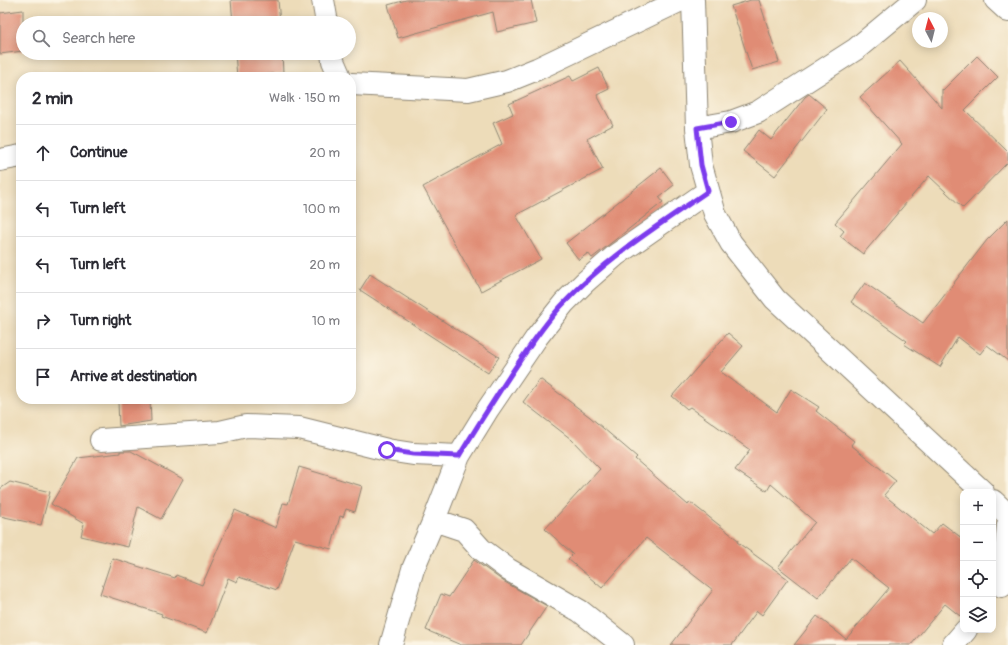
<!DOCTYPE html>
<html lang="en">
<head>
<meta charset="utf-8">
<style>
  body { margin:0; font-family:Pangolin,sans-serif; background:#f2f2f3; color:#2b2b33 }
  .controls { position:absolute; right:12px; bottom:12px; display:grid; overflow:hidden; border-radius:8px; box-shadow:0 2px 10px #0003 }
  .controls button { width:36px; height:36px; display:grid; place-items:center; padding:0; border:0; border-bottom:1px solid #e1e1e2; background:#fff; color:#2b2b33; font:20px sans-serif }
  .compass { position:absolute; left:912px; top:12px; width:36px; height:36px; border-radius:50%; background:#fff; box-shadow:0 2px 10px #0003; rotate:353deg }
  .stop { position:absolute; width:12px; height:12px; margin:-9px; border:3px solid #7c3aed; border-radius:50%; background:#fff }
  .stop.end { background:#7c3aed; border-color:#fff; box-shadow:0 1px 4px #0008 }
  .list { margin:0; padding:0; list-style:none }
  h2 { display:flex; justify-content:space-between; align-items:center; height:52px; margin:0; padding:0 16px; font-size:17px }
  h2 small { font-size:13px; font-weight:400; color:#7c7c81 }
  .list li { display:grid; grid-template-columns:26px 1fr auto; gap:12px; align-items:center; box-sizing:border-box; height:56px; padding:0 16px; border-top:1px solid #e1e1e2 }
  .list b { display:block; font-size:15px; white-space:nowrap }
  .list em { font-size:13px; font-style:normal; color:#7c7c81 }
  .icon { flex:none; width:22px; height:22px; fill:none; stroke:currentColor; stroke-width:2; stroke-linecap:round; stroke-linejoin:round }
  .map { position:relative; flex:none; width:1008px; height:645px; overflow:hidden }
  .search { position:absolute; background:#fff; box-shadow:0 2px 10px #0003; left:16px; top:16px; width:340px; height:44px; display:flex; align-items:center; gap:10px; box-sizing:border-box; padding:0 14px; border-radius:22px; color:#7c7c81; font-size:15px }
  .panel { position:absolute; background:#fff; box-shadow:0 2px 10px #0003; left:16px; top:72px; width:340px; height:332px; border-radius:16px }
  .map>svg:first-child { display:block }
  .building { fill:#e08c74 }
  .lines { fill:none; stroke-linecap:round; stroke-linejoin:round }
  .minor-casing { stroke:#8c8472; stroke-width:24 }
  .minor { stroke:#fff; stroke-width:22 }
  .route { stroke:#7c3aed; stroke-width:5 }
</style>
</head>
<body>
<div class="map">
<svg width="1008" height="645" viewBox="0 0 1008 645">
  <rect width="100%" height="100%" fill="#fcf5e5"/>
  <filter id="ink" filterUnits="userSpaceOnUse"><feTurbulence type="fractalNoise" baseFrequency=".025" numOctaves="2"/><feDisplacementMap in="SourceGraphic" scale="8" xChannelSelector="R" yChannelSelector="G"/><feConvolveMatrix kernelMatrix="1 2 1 2 8 2 1 2 1" color-interpolation-filters="sRGB"/></filter>
  <filter id="wash" filterUnits="userSpaceOnUse"><feTurbulence type="fractalNoise" baseFrequency=".012" numOctaves="4" result="noise"/><feDisplacementMap in="SourceGraphic" scale="16" xChannelSelector="R" yChannelSelector="G"/><feGaussianBlur stdDeviation="0.9" result="paint"/><feColorMatrix in="noise" values="0 0 0 0 0 0 0 0 0 0 0 0 0 0 0 0 0 1.4 0 .05"/><feComposite in="paint" operator="in"/></filter>
  <g filter="url(#wash)">
    <rect width="100%" height="100%" fill="#eddcb9"/>
    <g id="blocks">
      <path class="building" d="M 231,0 L 278,0 L 280,23 L 233,23 Z
        M 406,0 L 531,0 L 536,23 L 497,32 L 493,12 L 398,38 L 388,5 Z
        M 751,0 L 759,0 L 779,62 L 752,70 L 731,6 Z
        M 23,10 L 23,51 L 0,54 L 0,13 Z
        M 235,53 L 282,53 L 283,73 L 237,77 Z
        M 977,56 L 998,77 L 965,110 L 1008,152 L 1008,162 L 963,208 L 929,176 L 863,254 L 840,236 L 844,231 L 835,223 L 902,144 L 860,97 L 900,61 L 942,108 L 942,89 L 943,90 Z
        M 599,68 L 609,89 L 597,95 L 613,125 L 587,139 L 603,169 L 516,215 L 541,259 L 481,291 L 423,187 L 502,144 L 493,123 L 513,114 L 509,104 L 570,76 L 573,81 Z
        M 809,94 L 827,109 L 775,176 L 743,151 L 759,130 L 771,140 L 805,97 Z
        M 661,168 L 674,185 L 659,197 L 663,202 L 592,258 L 588,253 L 579,260 L 566,243 Z
        M 1008,219 L 1008,361 L 987,345 L 980,354 L 958,337 L 940,367 L 904,344 L 907,341 L 851,302 L 865,283 L 923,323 L 987,240 Z
        M 370,274 L 499,357 L 488,373 L 360,290 Z
        M 728,333 L 743,346 L 721,372 L 777,412 L 791,389 L 819,407 L 816,411 L 854,441 L 851,445 L 896,481 L 884,495 L 932,534 L 942,523 L 963,539 L 963,612 L 960,616 L 945,604 L 911,645 L 794,645 L 817,616 L 846,639 L 889,588 L 851,558 L 818,598 L 778,567 L 815,522 L 771,484 L 767,491 L 735,470 L 750,450 L 690,407 L 687,409 L 672,396 Z
        M 540,379 L 590,417 L 637,457 L 635,459 L 688,505 L 690,502 L 738,540 L 737,542 L 788,579 L 762,615 L 757,611 L 732,645 L 671,645 L 713,590 L 646,538 L 602,588 L 568,559 L 573,554 L 545,529 L 600,469 L 571,439 L 523,402 Z
        M 129,399 L 150,399 L 151,421 L 119,426 L 118,402 L 129,402 Z
        M 120,451 L 131,451 L 183,479 L 161,519 L 138,507 L 128,547 L 81,536 L 84,524 L 51,504 L 78,458 L 120,453 Z
        M 299,467 L 362,486 L 355,512 L 346,509 L 343,517 L 340,516 L 331,549 L 295,539 L 277,590 L 239,577 L 237,582 L 228,578 L 207,633 L 161,616 L 162,614 L 100,594 L 112,558 L 175,578 L 176,575 L 202,585 L 235,510 L 276,528 L 283,503 L 288,504 Z
        M 10,482 L 50,492 L 41,525 L 0,516 L 0,489 Z
        M 474,560 L 503,581 L 547,606 L 521,645 L 461,645 L 426,630 L 441,594 L 449,597 Z"/>
    </g>
  </g>
  <g filter="url(#ink)">
    <use href="#blocks" fill-opacity="0" stroke="#8c8472" stroke-width="1"/>
    <g class="lines">
      <g class="minor-casing">
        <path id="minor" d="M 323,0 L 327,23
          M 693,0 L 697,128 L 701,165 L 715,214 L 731,243 L 775,299 L 983,492
          M 996,0 L 1008,11
          M 332,53 L 333,61 L 340,77
          M 351,84 L 468,90 L 507,81 L 537,69 L 681,0
          M 697,128 L 731,122 L 758,112 L 856,49 L 915,0
          M 0,160 L 21,156
          M 101,440 L 220,432 L 246,426 L 272,427 L 299,428 L 387,450 L 413,454 L 459,456
          M 993,501 L 1008,515
          M 434,520 L 464,530 L 481,549 L 509,570 L 580,611 L 623,645
          M 1002,586 L 1008,525
          M 391,645 L 413,569 L 434,520 L 459,456 L 488,409 L 537,337 L 564,303 L 585,282 L 616,255 L 708,191
          M 953,645 L 966,630"/>
      </g>
      <use href="#minor" class="minor"/>
    </g>
  </g>
  <g class="lines" filter="url(#ink)">
    <path class="route" d="M 387,450 L 413,454 L 459,456 C 478,425 498,393 519,362 C 533,342 547,320 565,302 C 606,258 659,225 708,191 L 701,165 L 697,128 L 731,122"/>
  </g>
</svg>
<div class="controls">
<button>+</button>
<button>−</button>
<button><svg class="icon" aria-label="locate" viewBox="0 0 24 24"><circle cx="12" cy="12" r="6"/><path d="M12 2v4M12 18v4M2 12h4M18 12h4"/></svg></button>
<button><svg class="icon" aria-label="layers" viewBox="0 0 24 24"><path d="M12 4l9 5-9 5-9-5zM3 14l9 5 9-5"/></svg></button>
</div>
<svg class="compass" viewBox="-18 -18 36 36"><path d="M0-13l5 13h-10z" fill="#e53935"/><path d="M0 13l5-13h-10z" fill="#7c7c81"/></svg>
<div class="stop" style="left:387px;top:450px"></div>
<div class="stop end" style="left:731px;top:122px"></div>
<div class="search"><svg class="icon" aria-label="search" viewBox="0 0 24 24"><circle cx="10" cy="10" r="6"/><path d="M15 15l6 6"/></svg>Search here</div>
<section class="panel">
<h2>2 min<small>Walk · 150 m</small></h2>
<ul class="list">
<li><svg class="icon" aria-label="ahead" viewBox="0 0 24 24"><path d="M12 20V5M6 11l6-6 6 6"/></svg><div><b>Continue</b></div><em>20 m</em></li>
<li><svg class="icon" aria-label="left" viewBox="0 0 24 24"><path d="M17 20v-9H6M10 6l-5 5 5 5"/></svg><div><b>Turn left</b></div><em>100 m</em></li>
<li><svg class="icon" aria-label="left" viewBox="0 0 24 24"><path d="M17 20v-9H6M10 6l-5 5 5 5"/></svg><div><b>Turn left</b></div><em>20 m</em></li>
<li><svg class="icon" aria-label="right" viewBox="0 0 24 24"><path d="M7 20v-9h11M14 6l5 5-5 5"/></svg><div><b>Turn right</b></div><em>10 m</em></li>
<li><svg class="icon" aria-label="arrive" viewBox="0 0 24 24"><path d="M6 21V4h12l-3 4 3 4H6"/></svg><div><b>Arrive at destination</b></div></li>
</ul>
</section>
</div>
</body>
</html>
